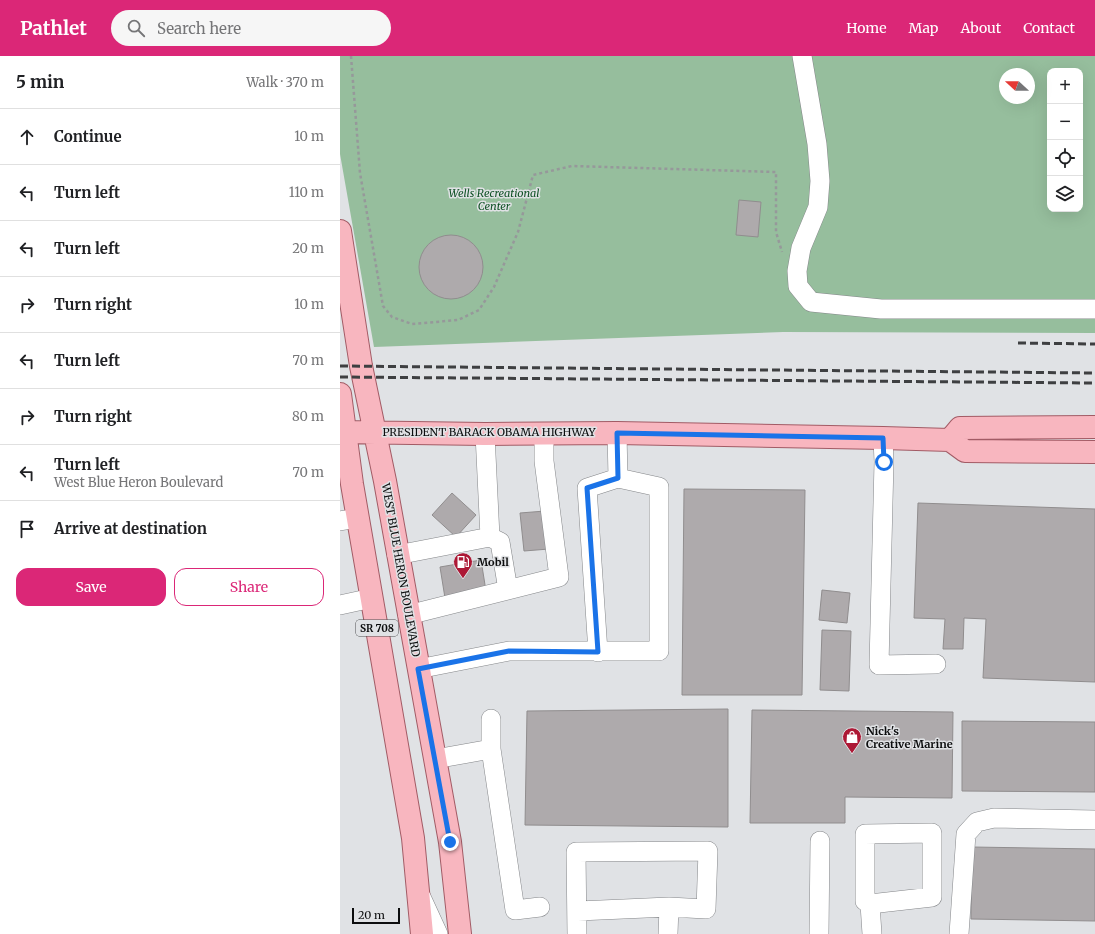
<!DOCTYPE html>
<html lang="en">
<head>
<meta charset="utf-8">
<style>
  body { margin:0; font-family:Merriweather,serif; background:#f6f6f6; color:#202124 }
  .controls { position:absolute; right:12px; top:12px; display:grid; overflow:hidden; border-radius:8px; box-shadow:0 4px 16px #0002 }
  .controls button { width:36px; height:36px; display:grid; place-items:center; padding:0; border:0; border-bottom:1px solid #e0e0e0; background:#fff; color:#202124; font:20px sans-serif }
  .compass { position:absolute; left:659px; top:12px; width:36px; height:36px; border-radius:50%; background:#fff; box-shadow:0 4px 16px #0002; rotate:291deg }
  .scale { position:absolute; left:12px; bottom:10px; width:48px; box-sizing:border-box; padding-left:4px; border:2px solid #0c0d0e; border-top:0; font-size:11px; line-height:14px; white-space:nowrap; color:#0c0d0e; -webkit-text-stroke:3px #e0e2e5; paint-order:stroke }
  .stop { position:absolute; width:12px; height:12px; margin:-9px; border:3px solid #1a73e8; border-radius:50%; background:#fff }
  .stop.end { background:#1a73e8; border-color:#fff; box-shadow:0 1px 4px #0008 }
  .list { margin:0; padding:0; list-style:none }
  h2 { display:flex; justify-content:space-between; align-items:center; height:52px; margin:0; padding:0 16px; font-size:17px }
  h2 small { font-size:13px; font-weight:400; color:#757577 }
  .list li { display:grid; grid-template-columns:26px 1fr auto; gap:12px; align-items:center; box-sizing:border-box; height:56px; padding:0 16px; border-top:1px solid #e0e0e0 }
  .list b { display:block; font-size:15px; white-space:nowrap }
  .list p { margin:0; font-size:13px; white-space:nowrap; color:#757577 }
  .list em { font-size:13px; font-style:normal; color:#757577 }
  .actions { display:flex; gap:8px; padding:12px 16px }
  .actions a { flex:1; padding:9px 0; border:1px solid #db2777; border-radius:12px; text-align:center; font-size:14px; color:#db2777 }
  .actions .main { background:#db2777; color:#fff }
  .icon { flex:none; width:22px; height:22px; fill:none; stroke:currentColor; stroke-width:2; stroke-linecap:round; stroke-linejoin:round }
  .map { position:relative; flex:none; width:755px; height:878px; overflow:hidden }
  header { display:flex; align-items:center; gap:24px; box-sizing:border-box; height:56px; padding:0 20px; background:#db2777; color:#fff }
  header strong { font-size:19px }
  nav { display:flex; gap:22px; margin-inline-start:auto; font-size:14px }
  .search { width:280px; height:36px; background:#f6f6f6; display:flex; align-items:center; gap:10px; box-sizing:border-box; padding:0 14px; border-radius:22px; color:#757577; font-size:15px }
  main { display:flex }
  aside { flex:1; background:#fff }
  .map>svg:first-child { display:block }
  .green { fill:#96be9d; fill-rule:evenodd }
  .building { fill:#aeaaac; stroke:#908d8e }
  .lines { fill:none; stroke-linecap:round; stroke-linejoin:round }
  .minor-casing { stroke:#848689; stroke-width:20 }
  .major-casing { stroke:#a25b65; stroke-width:24 }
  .path { stroke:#96989a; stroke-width:2.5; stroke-dasharray:3 3; stroke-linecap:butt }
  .minor { stroke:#fff; stroke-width:19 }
  .major { stroke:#f8b6bf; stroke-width:22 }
  .rail { stroke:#3e3f41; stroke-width:3; stroke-dasharray:8 4; stroke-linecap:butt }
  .route { stroke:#1a73e8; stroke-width:5 }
  .labels { text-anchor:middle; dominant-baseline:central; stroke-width:3; stroke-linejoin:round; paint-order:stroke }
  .shield { fill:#e0e2e5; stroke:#4c4d4e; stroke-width:1 }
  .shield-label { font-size:10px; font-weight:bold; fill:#0c0d0e }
  .park-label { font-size:11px; font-style:italic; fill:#105226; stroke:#e0e2e5 }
  .street-label { font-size:11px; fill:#0c0d0e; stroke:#e0e2e5 }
  .poi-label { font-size:11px; font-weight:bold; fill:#0c0d0e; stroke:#e0e2e5; text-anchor:start }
</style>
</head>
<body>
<header>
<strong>Pathlet</strong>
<div class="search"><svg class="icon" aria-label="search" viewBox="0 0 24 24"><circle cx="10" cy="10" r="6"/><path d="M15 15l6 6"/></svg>Search here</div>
<nav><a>Home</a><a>Map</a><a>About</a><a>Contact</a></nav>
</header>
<main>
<aside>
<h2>5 min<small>Walk · 370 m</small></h2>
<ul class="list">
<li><svg class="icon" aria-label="ahead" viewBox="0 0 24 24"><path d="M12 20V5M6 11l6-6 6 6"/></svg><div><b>Continue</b></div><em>10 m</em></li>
<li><svg class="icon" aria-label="left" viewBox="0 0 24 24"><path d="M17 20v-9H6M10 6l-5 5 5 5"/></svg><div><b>Turn left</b></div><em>110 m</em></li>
<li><svg class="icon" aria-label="left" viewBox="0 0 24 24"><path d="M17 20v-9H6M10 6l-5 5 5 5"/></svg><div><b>Turn left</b></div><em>20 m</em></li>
<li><svg class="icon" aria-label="right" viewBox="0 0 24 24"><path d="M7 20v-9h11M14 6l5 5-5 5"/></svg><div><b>Turn right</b></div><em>10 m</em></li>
<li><svg class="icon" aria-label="left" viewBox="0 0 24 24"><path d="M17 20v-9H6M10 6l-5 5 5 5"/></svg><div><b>Turn left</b></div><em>70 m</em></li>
<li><svg class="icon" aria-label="right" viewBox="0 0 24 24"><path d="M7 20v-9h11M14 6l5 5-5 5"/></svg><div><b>Turn right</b></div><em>80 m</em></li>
<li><svg class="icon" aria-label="left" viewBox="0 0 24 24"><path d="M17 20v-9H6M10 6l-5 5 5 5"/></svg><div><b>Turn left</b><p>West Blue Heron Boulevard</p></div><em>70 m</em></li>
<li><svg class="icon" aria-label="arrive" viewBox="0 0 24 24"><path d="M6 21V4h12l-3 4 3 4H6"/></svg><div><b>Arrive at destination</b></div></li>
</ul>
<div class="actions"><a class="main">Save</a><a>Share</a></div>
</aside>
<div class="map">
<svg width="755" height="878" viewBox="0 0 755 878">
  <rect width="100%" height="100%" fill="#e0e2e5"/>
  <path class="green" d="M 0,0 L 755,0 L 755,277 L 443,276 L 34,291 L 0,98 ZM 710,15 L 740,15 L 740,153 L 710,153 ZM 665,18 L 689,18 L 689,42 L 665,42 Z"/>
  <path class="building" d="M 399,144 L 421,146 L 418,181 L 396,179 Z
    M79 211a32 32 0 1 1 64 0a32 32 0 1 1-64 0Z
    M 344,433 L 465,434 L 462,639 L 342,639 Z
    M 112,437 L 136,459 L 116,481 L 92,459 Z
    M 578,447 L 755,453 L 755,626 L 643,622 L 646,563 L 624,562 L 623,593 L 603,593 L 605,563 L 574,562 Z
    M 205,455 L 209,493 L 184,495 L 180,457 Z
    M 141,504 L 146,535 L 105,542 L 100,511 Z
    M 482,534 L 510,537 L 507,567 L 479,564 Z
    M 482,574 L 511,575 L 509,635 L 480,634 Z
    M 388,653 L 388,771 L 185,769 L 187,655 Z
    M 412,654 L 613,656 L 612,742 L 505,741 L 505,767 L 410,767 Z
    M 622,665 L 755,666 L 755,736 L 622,735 Z
    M 632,791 L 755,793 L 755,865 L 631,863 Z"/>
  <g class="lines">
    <g class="minor-casing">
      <path id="minor" d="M 462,0 L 477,88 L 480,125 L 478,151 L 461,192 L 457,215 L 458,230 L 471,246 L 541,253 L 755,253
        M 277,377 L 278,422
        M 543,382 L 544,406 L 539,609 L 596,608
        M 0,465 L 18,462
        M 150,481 L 160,486 L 168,534
        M 57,499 L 150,481 L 145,378
        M 0,549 L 32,542
        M 68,559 L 219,521 L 204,405 L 204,377
        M 78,613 L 169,595 L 319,595 L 319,431 L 278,422 L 247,432 L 258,596
        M 151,693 L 151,663
        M 95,703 L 151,693 L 175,854 L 200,851
        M 81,841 L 98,878
        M 530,848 L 592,841 L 592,777 L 525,778 L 525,845 L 530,848 L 532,878
        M 237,878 L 236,796 L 368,795 L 366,853 L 329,851 L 238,855
        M 328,878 L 329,851
        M 479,878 L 480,785
        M 619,878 L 626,778 L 637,766 L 654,762 L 755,764"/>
    </g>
    <g class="major-casing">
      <path id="major" d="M 0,175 L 21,310 L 45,425 L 110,786 L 120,878
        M 0,338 L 12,428 L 73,782 L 82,878
        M 0,376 L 145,378 L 277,377 L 543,382 L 610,384 L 625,395 L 755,396
        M 610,384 L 620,372 L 755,371"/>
    </g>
    <path class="path" d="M 11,0 L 20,117 L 43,250 L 52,261 L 72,268 L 118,264 L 139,254 L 154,231 L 178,176 L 193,119 L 232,110 L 436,116 L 436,176 L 442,196"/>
    <use href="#minor" class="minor"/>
    <use href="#major" class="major"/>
    <path class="rail" d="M 678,287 L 755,288
      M 0,310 L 755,317
      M 0,321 L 755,327"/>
  </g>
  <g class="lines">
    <path class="route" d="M 110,786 L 78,613 L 169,595 L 258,596 L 247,432 L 278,422 L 277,377 L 543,382 L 544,406"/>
  </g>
  <defs>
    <g id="fuel-pin" transform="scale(1)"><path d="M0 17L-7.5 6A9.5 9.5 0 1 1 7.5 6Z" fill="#ad1835" stroke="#e0e2e5"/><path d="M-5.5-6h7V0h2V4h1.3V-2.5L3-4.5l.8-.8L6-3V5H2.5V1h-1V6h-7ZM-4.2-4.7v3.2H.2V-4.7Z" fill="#fff"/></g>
    <g id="shop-pin" transform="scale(1)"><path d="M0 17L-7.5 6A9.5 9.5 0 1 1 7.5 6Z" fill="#ad1835" stroke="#e0e2e5"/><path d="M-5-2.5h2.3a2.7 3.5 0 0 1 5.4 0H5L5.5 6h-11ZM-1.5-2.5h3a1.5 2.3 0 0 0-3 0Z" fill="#fff"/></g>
  </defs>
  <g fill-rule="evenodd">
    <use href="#fuel-pin" x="123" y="506"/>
    <use href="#shop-pin" x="512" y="681"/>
  </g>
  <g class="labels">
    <rect class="shield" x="16" y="564" width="42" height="16" rx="3"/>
    <g class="shield-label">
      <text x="37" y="572">SR 708</text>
    </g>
    <g class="park-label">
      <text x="154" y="137">Wells Recreational<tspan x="154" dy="13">Center</tspan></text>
    </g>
    <g class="street-label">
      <text x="149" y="376">PRESIDENT BARACK OBAMA HIGHWAY</text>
      <text transform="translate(61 514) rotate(80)">WEST BLUE HERON BOULEVARD</text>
    </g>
    <g class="poi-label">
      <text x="137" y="506">Mobil</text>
      <text x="526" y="675">Nick's<tspan x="526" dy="13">Creative Marine</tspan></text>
    </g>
  </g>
</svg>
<div class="controls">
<button>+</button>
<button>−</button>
<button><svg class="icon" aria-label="locate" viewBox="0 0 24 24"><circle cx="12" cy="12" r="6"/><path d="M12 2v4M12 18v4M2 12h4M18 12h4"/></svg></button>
<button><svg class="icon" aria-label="layers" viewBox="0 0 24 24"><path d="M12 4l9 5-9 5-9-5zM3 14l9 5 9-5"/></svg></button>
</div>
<svg class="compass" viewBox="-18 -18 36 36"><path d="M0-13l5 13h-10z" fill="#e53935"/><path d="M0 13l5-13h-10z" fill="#757577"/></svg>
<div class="scale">20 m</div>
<div class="stop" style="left:544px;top:406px"></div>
<div class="stop end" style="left:110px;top:786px"></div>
</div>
</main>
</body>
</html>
